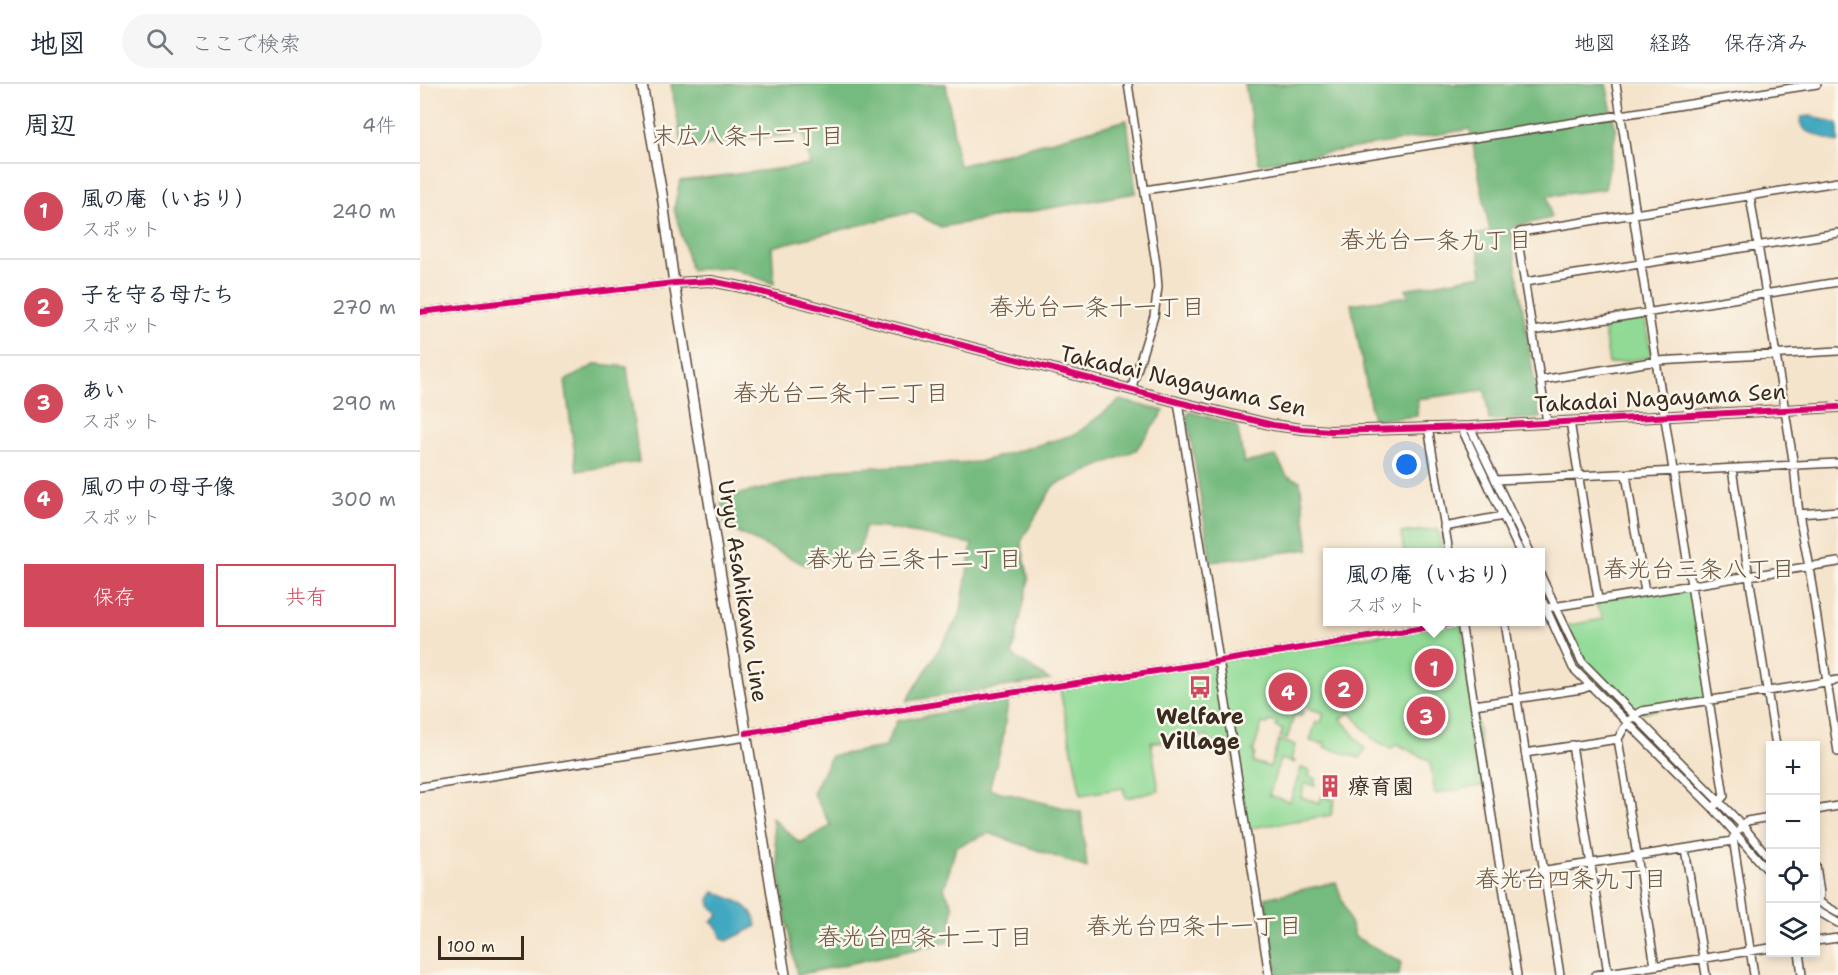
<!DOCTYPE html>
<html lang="ja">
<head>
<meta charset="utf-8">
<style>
  body { margin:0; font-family:"Shantell Sans","Klee One",sans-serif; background:#f6f6f7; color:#1f2937 }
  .controls { position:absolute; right:18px; bottom:18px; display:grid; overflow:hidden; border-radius:0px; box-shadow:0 3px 9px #0003 }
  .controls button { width:54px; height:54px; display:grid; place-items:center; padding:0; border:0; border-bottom:2px solid #e0e1e3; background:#fff; color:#1f2937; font:30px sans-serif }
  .scale { position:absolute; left:18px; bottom:15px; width:86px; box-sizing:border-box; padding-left:6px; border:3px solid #3b2a1e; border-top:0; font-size:16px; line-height:21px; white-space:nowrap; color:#3b2a1e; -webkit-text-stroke:4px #fbf7ec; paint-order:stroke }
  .you { position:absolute; left:987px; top:381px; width:21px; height:21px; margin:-15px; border:4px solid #fff; border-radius:50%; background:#1a73e8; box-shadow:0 0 0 9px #1a73e833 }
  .badge { display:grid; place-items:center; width:39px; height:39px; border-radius:50%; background:#d1495b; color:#fff; font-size:20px; font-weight:700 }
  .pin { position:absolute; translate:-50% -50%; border:3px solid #fff; box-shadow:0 2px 6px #0006 }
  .popup { position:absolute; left:903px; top:464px; width:222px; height:78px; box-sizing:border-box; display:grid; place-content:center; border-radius:0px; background:#fff; filter:drop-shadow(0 2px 4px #0005); font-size:20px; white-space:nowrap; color:#747a83 }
  .popup b { font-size:22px; color:#1f2937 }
  .popup::after { content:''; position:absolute; left:50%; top:100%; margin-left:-12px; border:12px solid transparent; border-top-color:#fff }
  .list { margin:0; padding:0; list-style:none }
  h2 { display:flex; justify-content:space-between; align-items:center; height:78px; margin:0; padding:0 24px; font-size:26px }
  h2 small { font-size:20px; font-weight:400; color:#747a83 }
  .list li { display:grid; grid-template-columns:39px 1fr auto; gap:18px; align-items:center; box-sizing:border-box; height:96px; padding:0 24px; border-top:2px solid #e0e1e3 }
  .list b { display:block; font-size:22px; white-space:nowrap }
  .list p { margin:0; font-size:20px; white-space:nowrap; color:#747a83 }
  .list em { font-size:20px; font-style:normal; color:#747a83 }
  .actions { display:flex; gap:12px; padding:18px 24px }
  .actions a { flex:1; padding:14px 0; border:2px solid #d1495b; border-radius:0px; text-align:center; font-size:21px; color:#d1495b }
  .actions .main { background:#d1495b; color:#fff }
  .icon { flex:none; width:33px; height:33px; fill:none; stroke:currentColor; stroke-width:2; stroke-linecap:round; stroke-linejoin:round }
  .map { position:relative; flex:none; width:1418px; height:891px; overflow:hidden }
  header { display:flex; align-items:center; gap:36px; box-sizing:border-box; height:84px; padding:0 30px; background:#fff; border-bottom:2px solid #e0e1e3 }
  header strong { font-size:28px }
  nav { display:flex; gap:33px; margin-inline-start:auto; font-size:21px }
  .search { width:420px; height:54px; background:#f6f6f7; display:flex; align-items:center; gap:15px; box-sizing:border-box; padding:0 21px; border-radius:33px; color:#747a83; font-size:22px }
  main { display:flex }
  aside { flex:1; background:#fff }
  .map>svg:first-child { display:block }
  .green { fill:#90da95; stroke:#66825a; stroke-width:1.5 }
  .forest { fill:#74ba7e; stroke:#58724e; stroke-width:1.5 }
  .water { fill:#40a8c0; stroke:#3e696f; stroke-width:1.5 }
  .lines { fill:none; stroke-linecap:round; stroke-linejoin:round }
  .street-casing { stroke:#574638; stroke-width:10 }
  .secondary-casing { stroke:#574638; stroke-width:12 }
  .street { stroke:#fff; stroke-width:7 }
  .secondary { stroke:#fff; stroke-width:9 }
  .cycleway-casing { stroke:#fbf7ec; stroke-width:10 }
  .cycleway { stroke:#d6006c; stroke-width:6 }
  .labels { text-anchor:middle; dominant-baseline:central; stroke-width:5; stroke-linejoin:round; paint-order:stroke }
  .street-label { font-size:22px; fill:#3b2a1e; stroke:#fbf7ec }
  .poi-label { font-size:22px; font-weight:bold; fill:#3b2a1e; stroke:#fbf7ec }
  .neighbourhood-label { font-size:24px; fill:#6f5843; stroke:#fbf7ec }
</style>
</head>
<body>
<header>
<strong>地図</strong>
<div class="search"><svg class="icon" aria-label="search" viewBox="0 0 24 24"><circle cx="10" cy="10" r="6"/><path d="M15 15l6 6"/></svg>ここで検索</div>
<nav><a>地図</a><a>経路</a><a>保存済み</a></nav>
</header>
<main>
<aside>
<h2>周辺<small>4件</small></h2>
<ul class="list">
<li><span class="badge">1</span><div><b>風の庵（いおり）</b><p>スポット</p></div><em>240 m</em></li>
<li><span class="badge">2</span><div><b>子を守る母たち</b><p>スポット</p></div><em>270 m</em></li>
<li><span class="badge">3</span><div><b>あい</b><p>スポット</p></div><em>290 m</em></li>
<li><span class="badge">4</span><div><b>風の中の母子像</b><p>スポット</p></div><em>300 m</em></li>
</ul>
<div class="actions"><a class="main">保存</a><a>共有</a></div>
</aside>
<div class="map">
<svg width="1418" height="891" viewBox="0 0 1418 891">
  <rect width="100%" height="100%" fill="#fbf7ec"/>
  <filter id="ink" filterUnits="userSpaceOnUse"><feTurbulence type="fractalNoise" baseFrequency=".0167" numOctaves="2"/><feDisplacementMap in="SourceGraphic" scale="12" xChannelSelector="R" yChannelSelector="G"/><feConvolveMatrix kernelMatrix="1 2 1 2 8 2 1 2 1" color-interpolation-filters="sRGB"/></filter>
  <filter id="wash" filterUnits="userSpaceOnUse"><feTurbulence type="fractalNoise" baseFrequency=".008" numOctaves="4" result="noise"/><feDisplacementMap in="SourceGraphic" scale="24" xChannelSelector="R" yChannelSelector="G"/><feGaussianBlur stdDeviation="1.35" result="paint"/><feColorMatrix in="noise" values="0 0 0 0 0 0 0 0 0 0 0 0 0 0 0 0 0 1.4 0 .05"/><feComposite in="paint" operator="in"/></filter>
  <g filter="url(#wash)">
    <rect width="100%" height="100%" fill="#f5e4cc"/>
    <path class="green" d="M 1225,233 L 1231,273 L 1189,280 L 1183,240 Z
      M 1018,445 L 1022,468 L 984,468 L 981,449 Z
      M 1272,501 L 1290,616 L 1214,630 L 1162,578 L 1145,542 L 1183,535 L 1174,516 Z
      M 1133,526 L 1135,527 L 1160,580 L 1207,628 L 1205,633 L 1155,583 L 1129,527 Z
      M 1041,538 L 1067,701 L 1015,710 L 1010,677 L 977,660 L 971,665 L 953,655 L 930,628 L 921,635 L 945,665 L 940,674 L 904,663 L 905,658 L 902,658 L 901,660 L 890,657 L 896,638 L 901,639 L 904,629 L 884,623 L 881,632 L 874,631 L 867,655 L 860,653 L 863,646 L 856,643 L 857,639 L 849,637 L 848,640 L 842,639 L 833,668 L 835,669 L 833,678 L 850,683 L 859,656 L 875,661 L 871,676 L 875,677 L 874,679 L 860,675 L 849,711 L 870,718 L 881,684 L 890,687 L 889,692 L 895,694 L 895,702 L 885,699 L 881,713 L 900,719 L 902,712 L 915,716 L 911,731 L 825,745 L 812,658 L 791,661 L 787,652 L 746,658 L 731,658 L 739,707 L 706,714 L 703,704 L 661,711 L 639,601 Z"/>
    <path class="forest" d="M 251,0 L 526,0 L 539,82 L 707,36 L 716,109 L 521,143 L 492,128 L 352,163 L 354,200 L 308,183 L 271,186 L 254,124 L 260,97 L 390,81 L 383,49 L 263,64 Z
      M 825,0 L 1186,0 L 1196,47 L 1185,105 L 1128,112 L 1131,134 L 1090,144 L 1120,334 L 1069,336 L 1065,306 L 998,315 L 997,332 L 953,336 L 931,220 L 989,212 L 986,205 L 1062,191 L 1056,151 L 1070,148 L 1050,45 L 839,80 Z
      M 176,280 L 207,283 L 219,378 L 157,387 L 145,297 Z
      M 700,316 L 744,327 L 716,366 L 633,402 L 601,458 L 609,496 L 592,571 L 630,596 L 487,617 L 540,531 L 552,460 L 465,444 L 445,443 L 439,468 L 385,481 L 305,442 L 301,414 L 396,393 L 418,385 L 559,378 L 656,350 Z
      M 770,328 L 817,341 L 824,379 L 856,372 L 867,392 L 880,397 L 889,465 L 791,478 L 767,331 Z
      M 588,617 L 582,660 L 569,705 L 661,728 L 667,784 L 569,749 L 536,763 L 524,805 L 533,822 L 529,858 L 377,891 L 363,818 L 352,734 L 380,759 L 411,742 L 393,709 L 411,672 L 465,663 L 477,637 Z
      M 916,798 L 935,853 L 981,878 L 979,891 L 857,891 L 845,814 Z"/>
    <path class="water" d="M 1391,32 L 1418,40 L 1418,59 L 1386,47 L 1380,38 L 1381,33 Z
      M 294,808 C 311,815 334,820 337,842 L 307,857 L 302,855 L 298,845 L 291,837 L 298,833 L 298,828 L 290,822 L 289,815 Z"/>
  </g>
  <g filter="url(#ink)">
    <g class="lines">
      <g class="street-casing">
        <path id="street" d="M 708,0 L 736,180 L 738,203 L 734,232 L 711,306
          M 1196,0 L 1216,130
          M 725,106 L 1397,0
          M 1330,112 L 1374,382 L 1379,430 L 1389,483 L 1418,668
          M 1213,130 L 1304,712 L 1293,724
          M 1105,198 L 1418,149
          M 0,228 L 254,199
          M 1113,247 L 1418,198
          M 1121,296 L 1237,277 L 1418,267
          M 758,318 L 849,891
          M 1150,337 L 1178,515
          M 1127,338 L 1097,151 L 1100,148 L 1418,98
          M 1008,343 L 1029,468
          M 1041,343 L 1100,468
          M 1050,343 L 1110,468
          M 1312,385 L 1356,662
          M 1206,390 L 1225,508
          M 1076,396 L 1418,379
          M 1379,430 L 1418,427
          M 1024,443 L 1083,432
          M 1120,490 L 1162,578 L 1323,742 L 1350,775
          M 1120,511 L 1153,584 L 1293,724 L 1350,789
          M 1120,525 L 1418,478
          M 1041,538 L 1097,891
          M 1085,538 L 1140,891
          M 1054,621 L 1162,605 L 1170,602
          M 326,649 L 776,581 L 1041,538
          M 1152,661 L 1188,889
          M 1105,669 L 1198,655
          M 0,703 L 326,653
          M 1396,726 L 1418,722
          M 1320,745 L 1327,737 L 1350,733
          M 1313,754 L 1334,891
          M 1265,765 L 1286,891
          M 1396,781 L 1400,810 L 1399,818
          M 1081,793 L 1313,757
          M 1397,817 L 1418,829
          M 1396,826 L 1418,839
          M 1396,857 L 1418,854
          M 1379,868 L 1382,891
          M 1235,882 L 1198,655 C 1204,644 1210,632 1222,627 L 1418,596
          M 1175,891 L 1350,864"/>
      </g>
      <g class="secondary-casing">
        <path id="secondary" d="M 222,0 L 242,110 L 254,199 L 365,891
          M 254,199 L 291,197 L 326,204 L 758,318 L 853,341 L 882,345 L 911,347 L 1050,343 L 1418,323"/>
      </g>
      <use href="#street" class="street"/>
      <use href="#secondary" class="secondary"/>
      <g class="cycleway-casing">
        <path id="cycleway" d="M 0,228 L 254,199 L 291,197 L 326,204 L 758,318 L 853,341 L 882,345 L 911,347 L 1050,343 L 1418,323
          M 326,649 L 776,581 L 1041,538"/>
      </g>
      <use href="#cycleway" class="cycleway"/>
    </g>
  </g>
  <defs>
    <g id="bus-bare" transform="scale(1.8)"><path d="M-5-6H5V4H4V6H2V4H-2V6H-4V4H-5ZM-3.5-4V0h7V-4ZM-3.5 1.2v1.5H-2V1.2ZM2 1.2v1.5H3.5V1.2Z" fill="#d1495b" stroke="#fbf7ec" stroke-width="2.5" paint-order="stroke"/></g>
    <g id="building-bare" transform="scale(1.8)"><path d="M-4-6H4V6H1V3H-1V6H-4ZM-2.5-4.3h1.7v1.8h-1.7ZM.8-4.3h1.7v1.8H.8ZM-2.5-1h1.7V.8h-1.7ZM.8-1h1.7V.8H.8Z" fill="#d1495b" stroke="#fbf7ec" stroke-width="2.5" paint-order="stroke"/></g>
  </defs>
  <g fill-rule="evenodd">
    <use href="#bus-bare" x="780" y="603"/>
    <use href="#building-bare" x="910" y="702"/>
  </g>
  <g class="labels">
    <g class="street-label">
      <text transform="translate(763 297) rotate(13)">Takadai Nagayama Sen</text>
      <text transform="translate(1240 314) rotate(-3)">Takadai Nagayama Sen</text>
      <text transform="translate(323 507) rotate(81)">Uryu Asahikawa Line</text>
    </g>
    <g class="poi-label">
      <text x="780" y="632">Welfare<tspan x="780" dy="25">Village</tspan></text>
      <text x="928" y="702" text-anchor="start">療育園</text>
    </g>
    <g class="neighbourhood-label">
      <text x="328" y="52">末広八条十二丁目</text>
      <text x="1016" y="156">春光台一条九丁目</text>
      <text x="677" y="223">春光台一条十一丁目</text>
      <text x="421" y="309">春光台二条十二丁目</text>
      <text x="494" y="475">春光台三条十二丁目</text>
      <text x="1279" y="485">春光台三条八丁目</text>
      <text x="1151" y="795">春光台四条九丁目</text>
      <text x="774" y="842">春光台四条十一丁目</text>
      <text x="505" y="853">春光台四条十二丁目</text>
    </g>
  </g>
</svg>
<div class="controls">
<button>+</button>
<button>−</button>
<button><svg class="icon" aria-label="locate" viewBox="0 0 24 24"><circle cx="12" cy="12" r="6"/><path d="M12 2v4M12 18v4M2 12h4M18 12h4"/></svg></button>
<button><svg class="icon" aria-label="layers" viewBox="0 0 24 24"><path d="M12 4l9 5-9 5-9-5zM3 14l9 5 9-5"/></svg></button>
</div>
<div class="scale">100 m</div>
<div class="you"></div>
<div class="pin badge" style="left:1014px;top:584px">1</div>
<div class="popup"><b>風の庵（いおり）</b>スポット</div>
<div class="pin badge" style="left:924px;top:605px">2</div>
<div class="pin badge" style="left:1006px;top:632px">3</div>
<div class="pin badge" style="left:868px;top:608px">4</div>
</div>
</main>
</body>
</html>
